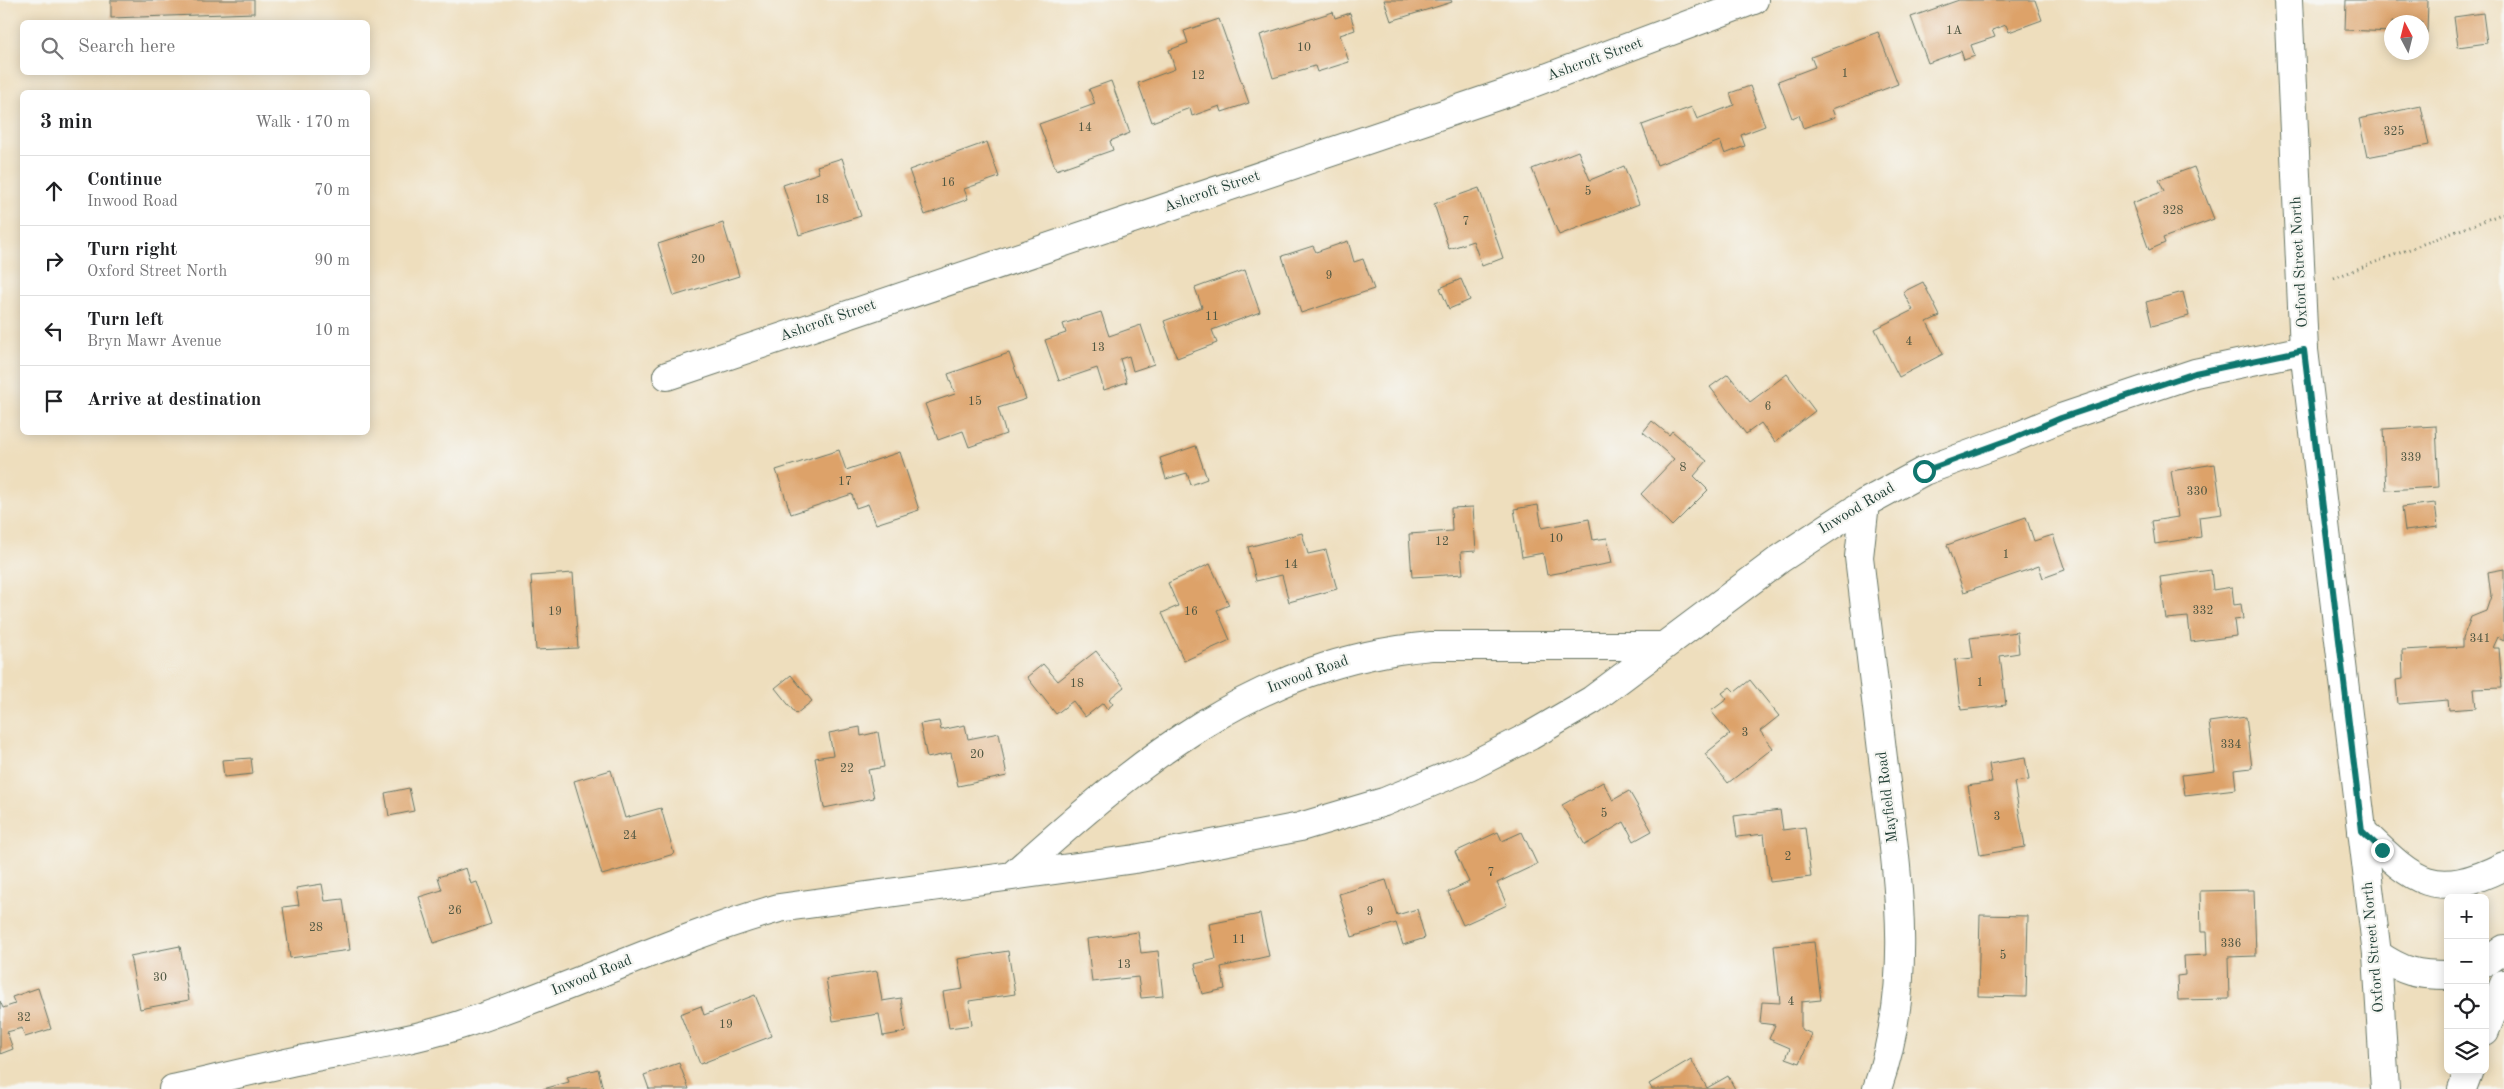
<!DOCTYPE html>
<html lang="en">
<head>
<meta charset="utf-8">
<style>
  body { margin:0; font-family:"Old Standard TT",serif; background:#f2f2f2; color:#202124 }
  .controls { position:absolute; right:15px; bottom:15px; display:grid; overflow:hidden; border-radius:8px; box-shadow:0 2px 12px #0003 }
  .controls button { width:45px; height:45px; display:grid; place-items:center; padding:0; border:0; border-bottom:1px solid #e0e0e0; background:#fff; color:#202124; font:25px sans-serif }
  .compass { position:absolute; left:2384px; top:15px; width:45px; height:45px; border-radius:50%; background:#fff; box-shadow:0 2px 12px #0003; rotate:353deg }
  .stop { position:absolute; width:15px; height:15px; margin:-11px; border:4px solid #0f766e; border-radius:50%; background:#fff }
  .stop.end { background:#0f766e; border-color:#fff; box-shadow:0 1px 5px #0008 }
  .list { margin:0; padding:0; list-style:none }
  h2 { display:flex; justify-content:space-between; align-items:center; height:65px; margin:0; padding:0 20px; font-size:21px }
  h2 small { font-size:16px; font-weight:400; color:#757577 }
  .list li { display:grid; grid-template-columns:32px 1fr auto; gap:15px; align-items:center; box-sizing:border-box; height:70px; padding:0 20px; border-top:1px solid #e0e0e0 }
  .list b { display:block; font-size:19px; white-space:nowrap }
  .list p { margin:0; font-size:16px; white-space:nowrap; color:#757577 }
  .list em { font-size:16px; font-style:normal; color:#757577 }
  .icon { flex:none; width:28px; height:28px; fill:none; stroke:currentColor; stroke-width:2; stroke-linecap:round; stroke-linejoin:round }
  .map { position:relative; flex:none; width:2504px; height:1089px; overflow:hidden }
  .search { position:absolute; background:#fff; box-shadow:0 2px 12px #0003; left:20px; top:20px; width:350px; height:55px; display:flex; align-items:center; gap:12px; box-sizing:border-box; padding:0 18px; border-radius:8px; color:#757577; font-size:19px }
  .panel { position:absolute; background:#fff; box-shadow:0 2px 12px #0003; left:20px; top:90px; width:350px; height:345px; border-radius:8px }
  .map>svg:first-child { display:block }
  .building { fill:#dda269 }
  .lines { fill:none; stroke-linecap:round; stroke-linejoin:round }
  .minor-casing { stroke:#677564; stroke-width:30 }
  .major-casing { stroke:#677564; stroke-width:30 }
  .path { stroke:#677564; stroke-width:3; stroke-dasharray:1 4; stroke-linecap:butt }
  .minor { stroke:#fff; stroke-width:28 }
  .major { stroke:#fff; stroke-width:28 }
  .route { stroke:#0f766e; stroke-width:6 }
  .labels { text-anchor:middle; dominant-baseline:central; stroke-width:4.5; stroke-linejoin:round; paint-order:stroke }
  .number-label { font-size:12px; fill:#4e5641 }
  .street-label { font-size:15px; fill:#1f3d34; stroke:#f6f6f2 }
</style>
</head>
<body>
<div class="map">
<svg width="2504" height="1089" viewBox="0 0 2504 1089">
  <rect width="100%" height="100%" fill="#f6f6f2"/>
  <filter id="ink" filterUnits="userSpaceOnUse"><feTurbulence type="fractalNoise" baseFrequency=".02" numOctaves="2"/><feDisplacementMap in="SourceGraphic" scale="10" xChannelSelector="R" yChannelSelector="G"/><feConvolveMatrix kernelMatrix="1 2 1 2 8 2 1 2 1" color-interpolation-filters="sRGB"/></filter>
  <filter id="wash" filterUnits="userSpaceOnUse"><feTurbulence type="fractalNoise" baseFrequency=".0096" numOctaves="4" result="noise"/><feDisplacementMap in="SourceGraphic" scale="20" xChannelSelector="R" yChannelSelector="G"/><feGaussianBlur stdDeviation="1.12" result="paint"/><feColorMatrix in="noise" values="0 0 0 0 0 0 0 0 0 0 0 0 0 0 0 0 0 1.4 0 .05"/><feComposite in="paint" operator="in"/></filter>
  <g filter="url(#wash)">
    <rect width="100%" height="100%" fill="#eedebd"/>
    <g id="blocks">
      <path class="building" d="M 111,0 L 254,0 L 254,13 L 111,18 Z
        M 1384,0 L 1451,0 L 1452,2 L 1391,21 Z
        M 1959,0 L 2035,0 L 2042,20 L 2009,32 L 2006,25 L 1992,30 L 1995,37 L 1971,45 L 1975,56 L 1964,60 L 1961,51 L 1928,63 L 1911,17 Z
        M 2346,0 L 2428,0 L 2427,33 L 2422,33 L 2422,22 L 2392,22 L 2392,32 L 2345,30 Z
        M 1333,12 L 1335,18 L 1350,13 L 1355,30 L 1340,35 L 1349,62 L 1317,72 L 1315,66 L 1273,78 L 1260,35 Z
        M 2483,13 L 2487,43 L 2458,47 L 2454,17 Z
        M 1219,19 L 1249,103 L 1222,112 L 1220,106 L 1192,116 L 1190,108 L 1152,122 L 1138,83 L 1175,69 L 1169,50 L 1188,43 L 1184,31 Z
        M 1878,32 L 1898,84 L 1832,109 L 1835,117 L 1803,128 L 1799,115 L 1792,118 L 1778,81 L 1815,67 L 1811,57 Z
        M 1111,81 L 1130,133 L 1110,141 L 1113,150 L 1056,170 L 1039,124 L 1095,104 L 1089,89 Z
        M 1750,86 L 1765,126 L 1741,135 L 1745,146 L 1725,154 L 1720,141 L 1657,165 L 1642,125 L 1692,107 L 1697,119 L 1734,105 L 1730,93 Z
        M 2421,106 L 2429,145 L 2367,157 L 2359,119 Z
        M 987,142 L 999,177 L 964,189 L 968,199 L 925,215 L 909,170 Z
        M 1578,151 L 1590,180 L 1624,166 L 1639,204 L 1559,235 L 1532,169 Z
        M 842,158 L 861,216 L 799,235 L 783,185 L 819,173 L 817,166 Z
        M 2194,167 L 2214,219 L 2163,238 L 2165,243 L 2149,250 L 2132,203 L 2164,191 L 2159,180 Z
        M 1479,188 L 1503,258 L 1482,266 L 1473,241 L 1449,249 L 1434,204 Z
        M 723,223 L 739,276 L 674,296 L 658,244 Z
        M 1348,241 L 1354,262 L 1363,259 L 1374,289 L 1301,313 L 1282,256 L 1313,246 L 1316,252 Z
        M 1245,270 L 1260,312 L 1212,330 L 1217,343 L 1177,358 L 1164,321 L 1202,307 L 1195,288 Z
        M 1461,279 L 1470,300 L 1449,309 L 1440,288 Z
        M 1923,282 L 1940,316 L 1927,322 L 1943,354 L 1899,377 L 1875,329 L 1913,310 L 1903,292 Z
        M 2183,292 L 2189,316 L 2152,326 L 2146,302 Z
        M 1101,312 L 1109,336 L 1141,325 L 1154,364 L 1133,371 L 1129,356 L 1120,359 L 1127,382 L 1104,390 L 1097,368 L 1059,381 L 1045,340 L 1066,333 L 1063,324 Z
        M 1009,353 L 1026,399 L 998,408 L 1006,434 L 969,447 L 963,431 L 938,440 L 925,404 L 955,394 L 948,374 Z
        M 1728,374 L 1750,402 L 1787,374 L 1815,411 L 1775,442 L 1761,423 L 1746,434 L 1710,387 Z
        M 1652,421 L 1669,435 L 1672,431 L 1707,461 L 1694,476 L 1708,490 L 1672,526 L 1641,494 L 1674,459 L 1643,432 Z
        M 2436,426 L 2439,487 L 2386,490 L 2383,429 Z
        M 1196,446 L 1207,479 L 1191,485 L 1187,473 L 1166,479 L 1160,458 Z
        M 839,450 L 846,470 L 900,452 L 919,510 L 876,524 L 868,504 L 856,508 L 852,494 L 791,514 L 776,470 Z
        M 2215,464 L 2222,514 L 2199,517 L 2201,537 L 2155,544 L 2152,521 L 2178,517 L 2171,471 Z
        M 2435,503 L 2438,527 L 2405,531 L 2402,507 Z
        M 1538,505 L 1542,528 L 1589,519 L 1593,540 L 1607,538 L 1612,563 L 1547,575 L 1543,553 L 1522,557 L 1514,509 Z
        M 1473,507 L 1476,551 L 1461,552 L 1463,574 L 1412,577 L 1409,534 L 1452,531 L 1451,508 Z
        M 2026,517 L 2034,541 L 2053,535 L 2065,570 L 2043,578 L 2039,566 L 1964,592 L 1947,545 Z
        M 1302,533 L 1308,554 L 1326,550 L 1337,589 L 1289,602 L 1282,575 L 1256,581 L 1248,547 Z
        M 1210,564 L 1229,605 L 1217,610 L 1230,640 L 1184,661 L 1162,613 L 1178,606 L 1168,583 Z
        M 2504,569 L 2504,640 L 2498,637 L 2493,648 L 2499,648 L 2502,688 L 2474,689 L 2476,708 L 2449,710 L 2448,700 L 2398,704 L 2396,680 L 2403,679 L 2402,650 L 2463,647 L 2463,638 L 2471,617 L 2486,611 L 2491,596 L 2488,572 Z
        M 2211,570 L 2213,590 L 2232,587 L 2234,605 L 2241,604 L 2243,619 L 2234,620 L 2236,636 L 2191,642 L 2188,617 L 2166,619 L 2160,577 Z
        M 573,573 L 578,648 L 536,650 L 531,576 Z
        M 2017,632 L 2019,653 L 2000,656 L 2006,705 L 1961,710 L 1955,660 L 1973,658 L 1970,638 Z
        M 1096,651 L 1124,687 L 1109,699 L 1113,704 L 1107,709 L 1103,703 L 1085,717 L 1073,701 L 1056,714 L 1027,677 L 1043,664 L 1058,681 Z
        M 791,675 L 812,701 L 796,714 L 775,688 Z
        M 1750,680 L 1779,716 L 1760,731 L 1773,748 L 1728,783 L 1705,754 L 1730,734 L 1711,711 L 1727,699 L 1722,693 L 1730,687 L 1735,692 Z
        M 2246,717 L 2252,768 L 2234,770 L 2236,789 L 2185,795 L 2182,775 L 2215,771 L 2209,722 Z
        M 939,721 L 941,730 L 965,725 L 968,739 L 999,733 L 1007,776 L 958,786 L 951,753 L 927,758 L 920,724 Z
        M 860,727 L 861,736 L 878,732 L 884,767 L 868,770 L 874,798 L 824,808 L 815,758 L 833,755 L 829,733 Z
        M 251,758 L 253,774 L 224,777 L 222,760 Z
        M 2025,758 L 2029,780 L 2014,782 L 2025,847 L 1980,855 L 1968,786 L 1992,782 L 1989,764 Z
        M 611,770 L 625,818 L 661,808 L 674,854 L 602,875 L 574,781 Z
        M 1603,782 L 1613,800 L 1629,791 L 1652,831 L 1634,841 L 1624,822 L 1585,845 L 1562,805 Z
        M 409,788 L 414,811 L 389,816 L 385,793 Z
        M 1780,810 L 1783,830 L 1805,827 L 1811,877 L 1770,882 L 1764,834 L 1737,837 L 1734,816 Z
        M 1498,832 L 1502,841 L 1522,832 L 1537,864 L 1497,883 L 1507,905 L 1463,925 L 1448,892 L 1469,882 L 1455,852 Z
        M 466,868 L 471,884 L 477,882 L 491,924 L 434,943 L 419,897 L 442,890 L 438,877 Z
        M 1386,880 L 1397,915 L 1417,909 L 1425,938 L 1403,945 L 1396,923 L 1352,937 L 1339,894 Z
        M 322,884 L 325,901 L 343,899 L 350,950 L 290,958 L 283,907 L 299,905 L 296,888 Z
        M 2254,890 L 2256,956 L 2228,957 L 2229,999 L 2178,1000 L 2177,976 L 2185,975 L 2184,956 L 2207,955 L 2206,932 L 2201,932 L 2200,891 Z
        M 1260,914 L 1269,956 L 1221,967 L 1225,989 L 1202,994 L 1195,964 L 1216,959 L 1209,924 Z
        M 1980,915 L 2028,916 L 2026,997 L 1978,996 Z
        M 1138,932 L 1141,953 L 1158,951 L 1163,996 L 1141,998 L 1138,977 L 1092,982 L 1087,939 Z
        M 1814,942 L 1821,1000 L 1801,1002 L 1801,1029 L 1812,1034 L 1800,1063 L 1786,1058 L 1790,1048 L 1769,1039 L 1775,1025 L 1760,1023 L 1762,1002 L 1780,1003 L 1774,946 Z
        M 180,946 L 189,1000 L 140,1009 L 130,956 Z
        M 1008,951 L 1015,994 L 969,1001 L 972,1025 L 949,1028 L 943,992 L 963,989 L 958,959 Z
        M 877,971 L 882,1001 L 901,998 L 906,1032 L 883,1036 L 879,1014 L 833,1021 L 826,979 Z
        M 38,988 L 51,1029 L 25,1037 L 22,1028 L 7,1032 L 13,1049 L 0,1054 L 0,1001 L 3,1008 L 15,1004 L 12,997 Z
        M 755,995 L 772,1036 L 700,1064 L 680,1014 L 701,1006 L 704,1015 Z
        M 1691,1059 L 1707,1088 L 1728,1076 L 1735,1089 L 1652,1089 L 1649,1084 Z
        M 679,1063 L 689,1089 L 649,1089 L 644,1075 Z
        M 598,1069 L 603,1089 L 543,1089 L 569,1082 L 567,1077 Z"/>
    </g>
  </g>
  <g filter="url(#ink)">
    <use href="#blocks" fill-opacity="0" stroke="#677564" stroke-width="1"/>
    <g class="lines">
      <g class="minor-casing">
        <path id="minor" d="M 667,376 L 1506,93 L 1754,0
          M 1865,503 L 1859,557 C 1868,627 1876,697 1884,767 C 1898,878 1915,981 1877,1089
          M 2362,831 C 2413,880 2432,902 2504,866
          M 1013,875 C 1139,762 1255,662 1431,646 L 1664,646
          M 2377,954 C 2403,972 2417,975 2448,975
          M 2485,963 L 2504,949
          M 2485,1031 L 2504,984
          M 173,1089 C 217,1079 261,1068 305,1059 C 357,1049 410,1041 460,1025 C 568,990 670,939 779,908 L 1135,859 L 1300,827 L 1384,802 L 1469,767 L 1530,736 L 1592,700 L 1780,559 L 1865,503 L 1924,471 L 2009,440 L 2061,418 L 2195,373 L 2304,350
          M 2462,1089 L 2469,1070"/>
      </g>
      <g class="major-casing">
        <path id="major" d="M 2288,0 L 2304,350 L 2377,954 L 2385,1089"/>
      </g>
      <path class="path" d="M 2334,278 L 2504,213"/>
      <use href="#minor" class="minor"/>
      <use href="#major" class="major"/>
    </g>
  </g>
  <g class="lines" filter="url(#ink)">
    <path class="route" d="M 1924,471 L 2009,440 L 2061,418 L 2195,373 L 2304,350 L 2362,831 L 2382,850"/>
  </g>
  <g class="labels">
    <g class="number-label">
      <text x="1954" y="31">1A</text>
      <text x="1304" y="48">10</text>
      <text x="1845" y="74">1</text>
      <text x="1198" y="76">12</text>
      <text x="1085" y="128">14</text>
      <text x="2394" y="132">325</text>
      <text x="948" y="183">16</text>
      <text x="1588" y="192">5</text>
      <text x="822" y="200">18</text>
      <text x="2173" y="211">328</text>
      <text x="1466" y="222">7</text>
      <text x="698" y="260">20</text>
      <text x="1329" y="276">9</text>
      <text x="1212" y="317">11</text>
      <text x="1909" y="342">4</text>
      <text x="1098" y="348">13</text>
      <text x="975" y="402">15</text>
      <text x="1768" y="407">6</text>
      <text x="2411" y="458">339</text>
      <text x="1683" y="468">8</text>
      <text x="845" y="482">17</text>
      <text x="2197" y="492">330</text>
      <text x="1556" y="539">10</text>
      <text x="1442" y="542">12</text>
      <text x="2006" y="555">1</text>
      <text x="1291" y="565">14</text>
      <text x="2203" y="611">332</text>
      <text x="555" y="612">19</text>
      <text x="1191" y="612">16</text>
      <text x="2480" y="639">341</text>
      <text x="1980" y="683">1</text>
      <text x="1077" y="684">18</text>
      <text x="1745" y="733">3</text>
      <text x="2231" y="745">334</text>
      <text x="977" y="755">20</text>
      <text x="847" y="769">22</text>
      <text x="1604" y="814">5</text>
      <text x="1997" y="817">3</text>
      <text x="630" y="836">24</text>
      <text x="1788" y="857">2</text>
      <text x="1491" y="873">7</text>
      <text x="455" y="911">26</text>
      <text x="1370" y="912">9</text>
      <text x="316" y="928">28</text>
      <text x="1239" y="940">11</text>
      <text x="2231" y="944">336</text>
      <text x="2003" y="956">5</text>
      <text x="1124" y="965">13</text>
      <text x="160" y="978">30</text>
      <text x="1791" y="1002">4</text>
      <text x="24" y="1018">32</text>
      <text x="726" y="1025">19</text>
    </g>
    <g class="street-label">
      <text transform="translate(1595 60) rotate(-20)">Ashcroft Street</text>
      <text transform="translate(1212 192) rotate(-19)">Ashcroft Street</text>
      <text transform="translate(2300 262) rotate(-93)">Oxford Street North</text>
      <text transform="translate(828 321) rotate(-19)">Ashcroft Street</text>
      <text transform="translate(1857 509) rotate(-31)">Inwood Road</text>
      <text transform="translate(1308 675) rotate(-20)">Inwood Road</text>
      <text transform="translate(1888 797) rotate(-97)">Mayfield Road</text>
      <text transform="translate(2374 947) rotate(-95)">Oxford Street North</text>
      <text transform="translate(592 976) rotate(-22)">Inwood Road</text>
    </g>
  </g>
</svg>
<div class="controls">
<button>+</button>
<button>−</button>
<button><svg class="icon" aria-label="locate" viewBox="0 0 24 24"><circle cx="12" cy="12" r="6"/><path d="M12 2v4M12 18v4M2 12h4M18 12h4"/></svg></button>
<button><svg class="icon" aria-label="layers" viewBox="0 0 24 24"><path d="M12 4l9 5-9 5-9-5zM3 14l9 5 9-5"/></svg></button>
</div>
<svg class="compass" viewBox="-18 -18 36 36"><path d="M0-13l5 13h-10z" fill="#e53935"/><path d="M0 13l5-13h-10z" fill="#757577"/></svg>
<div class="stop" style="left:1924px;top:471px"></div>
<div class="stop end" style="left:2382px;top:850px"></div>
<div class="search"><svg class="icon" aria-label="search" viewBox="0 0 24 24"><circle cx="10" cy="10" r="6"/><path d="M15 15l6 6"/></svg>Search here</div>
<section class="panel">
<h2>3 min<small>Walk · 170 m</small></h2>
<ul class="list">
<li><svg class="icon" aria-label="ahead" viewBox="0 0 24 24"><path d="M12 20V5M6 11l6-6 6 6"/></svg><div><b>Continue</b><p>Inwood Road</p></div><em>70 m</em></li>
<li><svg class="icon" aria-label="right" viewBox="0 0 24 24"><path d="M7 20v-9h11M14 6l5 5-5 5"/></svg><div><b>Turn right</b><p>Oxford Street North</p></div><em>90 m</em></li>
<li><svg class="icon" aria-label="left" viewBox="0 0 24 24"><path d="M17 20v-9H6M10 6l-5 5 5 5"/></svg><div><b>Turn left</b><p>Bryn Mawr Avenue</p></div><em>10 m</em></li>
<li><svg class="icon" aria-label="arrive" viewBox="0 0 24 24"><path d="M6 21V4h12l-3 4 3 4H6"/></svg><div><b>Arrive at destination</b></div></li>
</ul>
</section>
</div>
</body>
</html>
